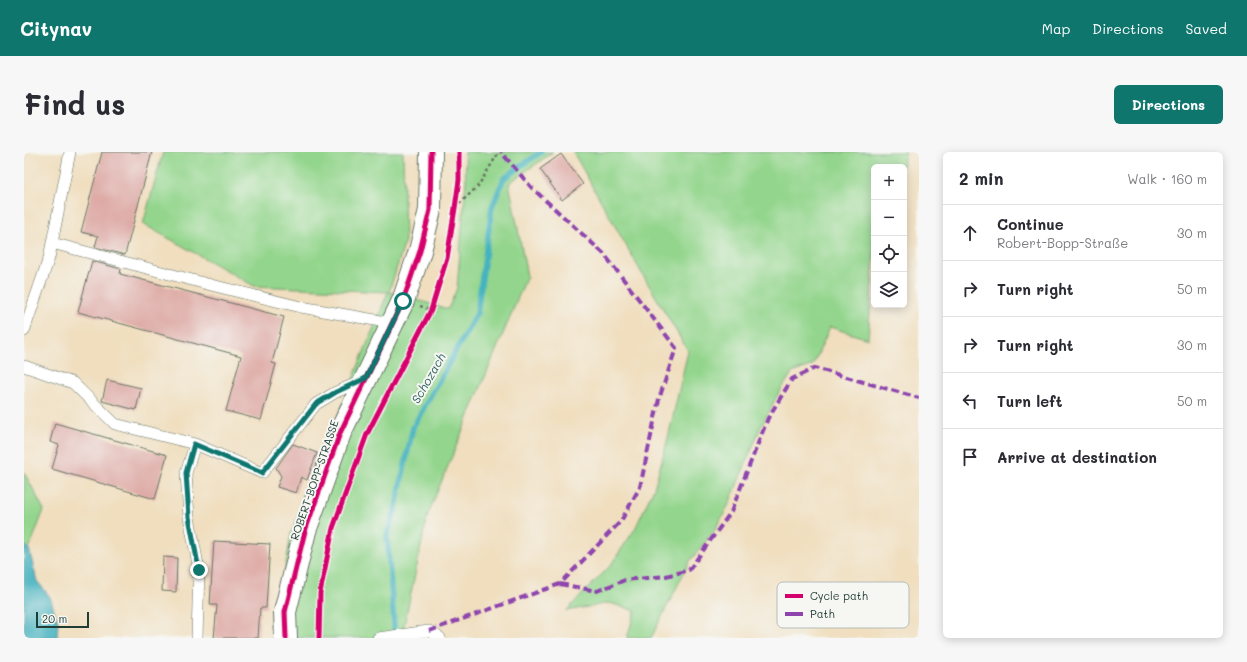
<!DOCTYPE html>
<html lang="en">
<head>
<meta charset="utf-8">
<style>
  body { margin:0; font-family:Mali,sans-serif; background:#f7f7f7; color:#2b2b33 }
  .controls { position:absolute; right:12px; top:12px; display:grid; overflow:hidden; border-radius:6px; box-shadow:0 2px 10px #0003 }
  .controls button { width:36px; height:36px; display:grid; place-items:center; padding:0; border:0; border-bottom:1px solid #e1e1e2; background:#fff; color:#2b2b33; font:20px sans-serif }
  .scale { position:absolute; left:12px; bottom:10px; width:53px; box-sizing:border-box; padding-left:4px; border:2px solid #1f3d34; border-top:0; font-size:11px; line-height:14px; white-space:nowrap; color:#1f3d34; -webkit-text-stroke:3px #f6f6f2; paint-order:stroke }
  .stop { position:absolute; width:12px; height:12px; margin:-9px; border:3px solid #0f766e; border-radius:50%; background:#fff }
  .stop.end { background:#0f766e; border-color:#fff; box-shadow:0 1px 4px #0008 }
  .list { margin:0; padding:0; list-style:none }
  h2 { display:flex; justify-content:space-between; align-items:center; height:52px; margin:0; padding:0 16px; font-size:17px }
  h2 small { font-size:13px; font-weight:400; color:#7c7c81 }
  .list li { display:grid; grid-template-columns:26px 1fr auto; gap:12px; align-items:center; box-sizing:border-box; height:56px; padding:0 16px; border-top:1px solid #e1e1e2 }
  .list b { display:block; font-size:15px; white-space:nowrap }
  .list p { margin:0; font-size:13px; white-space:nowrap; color:#7c7c81 }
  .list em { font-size:13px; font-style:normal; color:#7c7c81 }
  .icon { flex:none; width:22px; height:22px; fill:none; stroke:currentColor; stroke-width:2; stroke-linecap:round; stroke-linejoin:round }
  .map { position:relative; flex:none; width:895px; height:486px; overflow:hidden; border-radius:6px }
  header { display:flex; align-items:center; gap:24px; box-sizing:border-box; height:56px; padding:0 20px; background:#0f766e; color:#fff }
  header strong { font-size:19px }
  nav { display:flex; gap:22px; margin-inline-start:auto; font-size:14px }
  .intro { display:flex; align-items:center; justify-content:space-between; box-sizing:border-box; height:96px; padding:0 24px }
  h1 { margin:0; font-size:28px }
  .button { padding:10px 18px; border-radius:6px; background:#0f766e; color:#fff; font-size:14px; font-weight:700 }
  main { display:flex; gap:24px; padding:0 24px }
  aside { flex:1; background:#fff; border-radius:6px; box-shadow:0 2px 10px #0003 }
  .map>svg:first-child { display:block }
  .green { fill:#93d58c; stroke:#598960 }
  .water { fill:#44b2c0; stroke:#32787a }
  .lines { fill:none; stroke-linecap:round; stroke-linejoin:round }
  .stream { stroke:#44b2c0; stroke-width:5.5 }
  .building { fill:#deaaa6 }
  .service-casing { stroke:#687564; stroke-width:12 }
  .minor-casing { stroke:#687564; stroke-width:24 }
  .path { stroke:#687564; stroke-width:2.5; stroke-dasharray:3 3; stroke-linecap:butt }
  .service { stroke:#fff; stroke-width:11 }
  .minor { stroke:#fff; stroke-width:22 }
  .quiet { stroke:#8e44ad; stroke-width:4; stroke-dasharray:8 4; stroke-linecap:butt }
  .cycleway-casing { stroke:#f6f6f2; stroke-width:8 }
  .cycleway { stroke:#d6006c; stroke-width:5 }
  .route { stroke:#0f766e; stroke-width:5 }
  .labels { text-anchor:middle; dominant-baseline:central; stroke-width:4; stroke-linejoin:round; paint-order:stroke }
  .street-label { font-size:11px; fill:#1f3d34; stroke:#f6f6f2 }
  .water-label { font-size:12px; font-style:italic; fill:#2a605e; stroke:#f6f6f2 }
  .key { fill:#f6f6f2; stroke:#b6beb9; stroke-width:1 }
  .key-label { font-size:11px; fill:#1f3d34 }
</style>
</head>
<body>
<header>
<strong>Citynav</strong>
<nav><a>Map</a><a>Directions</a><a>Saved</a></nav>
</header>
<div class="intro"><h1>Find us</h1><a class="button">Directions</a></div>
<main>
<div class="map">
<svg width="895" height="486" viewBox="0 0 895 486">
  <rect width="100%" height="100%" fill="#f6f6f2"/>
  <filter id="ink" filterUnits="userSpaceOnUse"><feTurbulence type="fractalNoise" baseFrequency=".025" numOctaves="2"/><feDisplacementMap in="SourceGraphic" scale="8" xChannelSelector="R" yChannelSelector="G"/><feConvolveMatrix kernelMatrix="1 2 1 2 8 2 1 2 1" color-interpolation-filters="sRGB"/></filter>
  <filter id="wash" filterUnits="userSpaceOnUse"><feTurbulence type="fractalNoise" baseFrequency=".012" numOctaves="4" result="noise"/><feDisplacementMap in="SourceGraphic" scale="16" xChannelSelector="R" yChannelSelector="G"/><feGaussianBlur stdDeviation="0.9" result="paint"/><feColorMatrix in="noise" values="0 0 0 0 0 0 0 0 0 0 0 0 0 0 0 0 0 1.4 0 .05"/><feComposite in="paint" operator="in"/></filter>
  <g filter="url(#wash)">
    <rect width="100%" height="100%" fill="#f0debe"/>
    <path class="green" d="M 139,0 L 379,0 L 381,90 L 365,140 L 424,157 L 433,136 L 442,29 L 441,0 L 529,0 L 485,31 L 503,124 L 404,362 L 379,478 L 387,486 L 253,486 L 254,458 L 267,381 L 364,140 L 230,134 L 119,72 Z
      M 549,0 L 882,0 L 878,15 L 850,15 L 850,107 L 844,187 L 806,175 L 789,213 L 768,221 L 753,244 L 736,277 L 705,352 L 691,378 L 666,409 L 627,486 L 603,486 L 611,459 L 586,451 L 542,459 L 586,414 L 611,377 L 630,336 L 643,290 L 664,199 L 620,125 Z
      M 0,320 L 20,358 L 5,397 L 0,392 Z"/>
    <path class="water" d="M 0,392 L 5,397 L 13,429 L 26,445 L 34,470 L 33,486 L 0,486 Z"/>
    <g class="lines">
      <path class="stream" d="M 371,485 L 363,384 L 371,359 L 389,275 L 453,161 L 468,55 L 480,26 L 517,0"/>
    </g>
    <g id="blocks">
      <path class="building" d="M 78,0 L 128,0 L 101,103 L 71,95 L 74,84 L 57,80 Z
        M 537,2 L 559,32 L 538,48 L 516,17 Z
        M 68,109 L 97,117 L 96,122 L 260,165 L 248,211 L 252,212 L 237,268 L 202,259 L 217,204 L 54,160 Z
        M 83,228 L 117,236 L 112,258 L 78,249 Z
        M 31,271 L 143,303 L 131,347 L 28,317 L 35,293 L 26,290 Z
        M 269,292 L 293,301 L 283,328 L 277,325 L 272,341 L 253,335 L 257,324 L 252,316 Z
        M 190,389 L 246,392 L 242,456 L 236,456 L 234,486 L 190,486 L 193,453 L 186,453 Z
        M 139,405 L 153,406 L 152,440 L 138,439 Z"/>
    </g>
  </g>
  <g filter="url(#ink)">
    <use href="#blocks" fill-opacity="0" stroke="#687564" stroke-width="1"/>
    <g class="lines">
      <g class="service-casing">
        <path id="service" d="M 28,91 L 187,133 L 277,155 L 368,171
          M 0,179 L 25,106 L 46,0
          M 0,214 L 49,231 L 91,272 L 171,292 L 238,321 L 292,252 L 312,240 L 340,228
          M 171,292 L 162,321 L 165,365 L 175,418 L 173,486
          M 354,486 L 405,479 L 416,486"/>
      </g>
      <g class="minor-casing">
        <path id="minor" d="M 262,486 L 261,460 L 281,379 L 316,281 L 379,149 L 396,99 L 406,58 L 407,0"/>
      </g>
      <path class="path" d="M 431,56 L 454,34 L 475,0
        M 396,154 L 407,158"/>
      <use href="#service" class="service"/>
      <use href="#minor" class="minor"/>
      <path class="quiet" d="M 536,432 L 573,439 L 601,428 L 642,424 L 665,418 L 707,360 L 744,266 L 768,227 L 791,216 L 895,246
        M 405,479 L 536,432 L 597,369 L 616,335 L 635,247 L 652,196 L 580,102 L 507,35 L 477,0"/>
      <g class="cycleway-casing">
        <path id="cycleway" d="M 262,486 L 261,460 L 281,379 L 316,281 L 379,149 L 396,99 L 406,58 L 407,0
          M 295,486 L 296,441 L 309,376 L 343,282 L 407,158 L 423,106 L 431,56 L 435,28 L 435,0"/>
      </g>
      <use href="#cycleway" class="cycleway"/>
    </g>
  </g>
  <g class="lines" filter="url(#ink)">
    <path class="route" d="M 175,418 L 165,365 L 162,321 L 170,292 L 238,321 L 292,252 L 312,240 L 342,226 L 379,149"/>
  </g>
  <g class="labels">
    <g class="street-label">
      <text transform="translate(290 328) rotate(-71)">ROBERT-BOPP-STRASSE</text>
    </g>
    <g class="water-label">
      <text transform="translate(404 226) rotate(-60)">Schozach</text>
    </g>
  </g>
  <rect x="753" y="430" width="132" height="46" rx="6" class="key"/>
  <rect x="761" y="442" width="18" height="4" fill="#d6006c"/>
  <rect x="761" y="460" width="18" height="4" fill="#8e44ad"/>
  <g class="key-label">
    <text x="786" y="448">Cycle path</text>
    <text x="786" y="466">Path</text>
  </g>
</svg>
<div class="controls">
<button>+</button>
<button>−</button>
<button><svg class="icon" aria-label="locate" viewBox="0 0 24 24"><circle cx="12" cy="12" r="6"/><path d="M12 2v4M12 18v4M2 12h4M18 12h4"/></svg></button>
<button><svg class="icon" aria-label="layers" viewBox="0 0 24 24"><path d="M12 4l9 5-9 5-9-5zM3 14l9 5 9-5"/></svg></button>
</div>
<div class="scale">20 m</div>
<div class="stop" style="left:379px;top:149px"></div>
<div class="stop end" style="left:175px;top:418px"></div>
</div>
<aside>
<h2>2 min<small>Walk · 160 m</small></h2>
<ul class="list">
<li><svg class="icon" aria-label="ahead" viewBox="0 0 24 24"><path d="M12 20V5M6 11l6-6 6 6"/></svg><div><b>Continue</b><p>Robert-Bopp-Straße</p></div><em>30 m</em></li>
<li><svg class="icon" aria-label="right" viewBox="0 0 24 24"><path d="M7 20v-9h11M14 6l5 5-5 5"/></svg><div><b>Turn right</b></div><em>50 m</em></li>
<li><svg class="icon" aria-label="right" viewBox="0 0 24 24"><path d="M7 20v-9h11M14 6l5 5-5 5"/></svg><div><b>Turn right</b></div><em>30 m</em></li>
<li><svg class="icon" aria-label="left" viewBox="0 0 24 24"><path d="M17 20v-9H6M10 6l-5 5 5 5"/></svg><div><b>Turn left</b></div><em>50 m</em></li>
<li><svg class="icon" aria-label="arrive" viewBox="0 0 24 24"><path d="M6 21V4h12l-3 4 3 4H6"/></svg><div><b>Arrive at destination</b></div></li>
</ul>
</aside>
</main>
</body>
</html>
